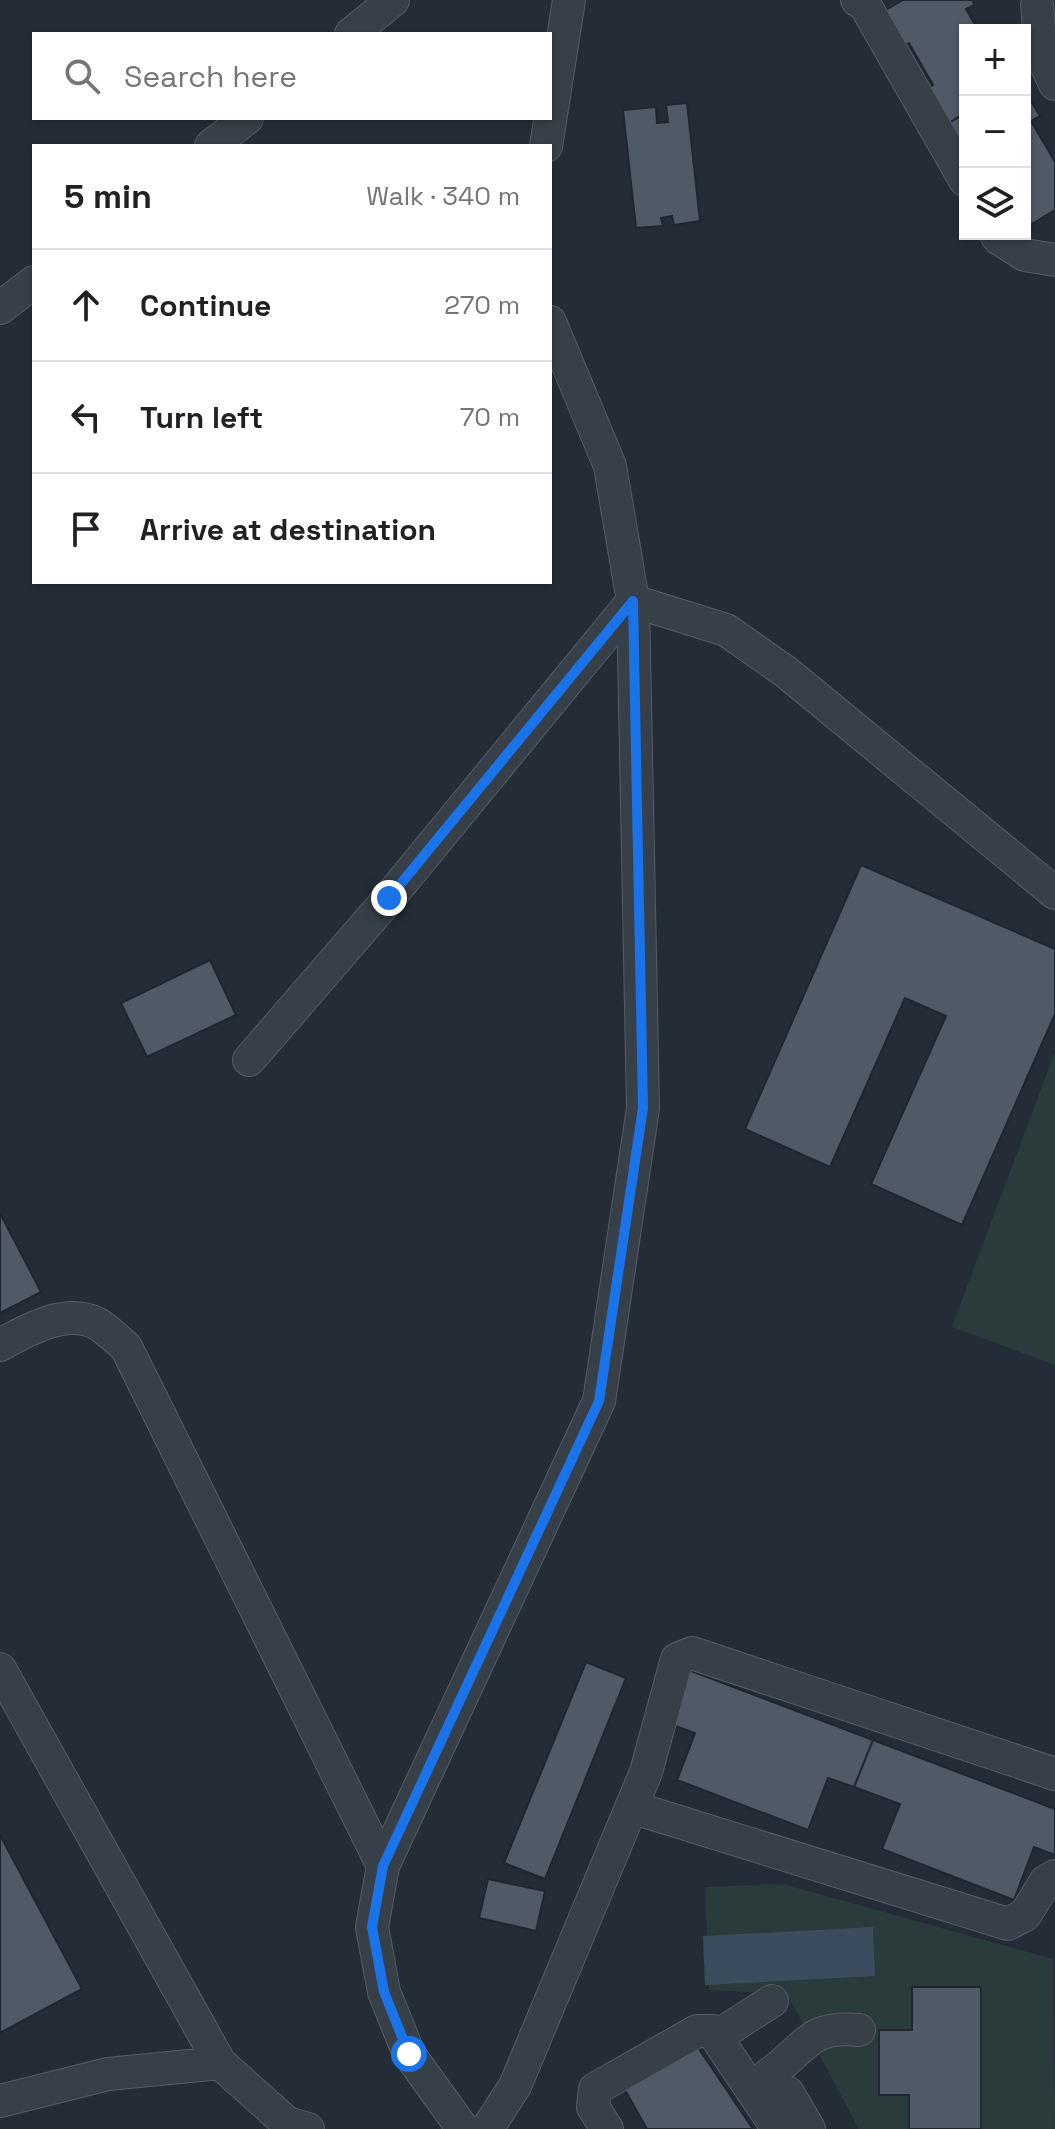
<!DOCTYPE html>
<html lang="en">
<head>
<meta charset="utf-8">
<style>
  body { margin:0; font-family:"Space Grotesk",sans-serif; background:#f2f2f2; color:#202124 }
  .controls { position:absolute; right:24px; top:24px; display:grid; overflow:hidden; border-radius:0px; box-shadow:0 2px 6px #0004 }
  .controls button { width:72px; height:72px; display:grid; place-items:center; padding:0; border:0; border-bottom:2px solid #e0e0e0; background:#fff; color:#202124; font:40px sans-serif }
  .stop { position:absolute; width:24px; height:24px; margin:-18px; border:6px solid #1a73e8; border-radius:50%; background:#fff }
  .stop.end { background:#1a73e8; border-color:#fff; box-shadow:0 2px 8px #0008 }
  .list { margin:0; padding:0; list-style:none }
  h2 { display:flex; justify-content:space-between; align-items:center; height:104px; margin:0; padding:0 32px; font-size:34px }
  h2 small { font-size:26px; font-weight:400; color:#757577 }
  .list li { display:grid; grid-template-columns:52px 1fr auto; gap:24px; align-items:center; box-sizing:border-box; height:112px; padding:0 32px; border-top:2px solid #e0e0e0 }
  .list b { display:block; font-size:30px; white-space:nowrap }
  .list em { font-size:26px; font-style:normal; color:#757577 }
  .icon { flex:none; width:44px; height:44px; fill:none; stroke:currentColor; stroke-width:2; stroke-linecap:round; stroke-linejoin:round }
  .map { position:relative; flex:none; width:1055px; height:2129px; overflow:hidden }
  .search { position:absolute; background:#fff; box-shadow:0 2px 6px #0004; left:32px; top:32px; width:520px; height:88px; display:flex; align-items:center; gap:20px; box-sizing:border-box; padding:0 28px; border-radius:0px; color:#757577; font-size:30px }
  .panel { position:absolute; background:#fff; box-shadow:0 2px 6px #0004; left:32px; top:144px; width:520px; height:440px; border-radius:0px }
  .map>svg:first-child { display:block }
  .green { fill:#293b3a }
  .water { fill:#3b4c5e }
  .building { fill:#505966; stroke:#1f262f; stroke-width:2 }
  .lines { fill:none; stroke-linecap:round; stroke-linejoin:round }
  .street-casing { stroke:#555d66; stroke-width:34 }
  .street { stroke:#373f48; stroke-width:32 }
  .route { stroke:#1a73e8; stroke-width:10 }
</style>
</head>
<body>
<div class="map">
<svg width="1055" height="2129" viewBox="0 0 1055 2129">
  <rect width="100%" height="100%" fill="#242d37"/>
  <path class="green" d="M 1055,1052 L 1055,1365 L 952,1327 Z
    M 783,1884 L 1053,1959 L 1055,2129 L 859,2129 L 787,1994 L 709,1990 L 705,1887 Z"/>
  <path class="water" d="M 873,1927 L 875,1976 L 705,1985 L 703,1936 Z"/>
  <path class="building" d="M 903,0 L 972,0 L 975,5 L 966,9 L 978,30 L 965,30 L 965,113 L 944,126 L 924,91 L 933,85 L 909,43 L 899,48 L 879,14 Z
    M 1025,91 L 1040,116 L 1031,121 L 1055,162 L 1055,210 L 1025,228 Z
    M 687,103 L 700,221 L 674,225 L 672,216 L 661,218 L 663,226 L 636,228 L 623,110 L 656,107 L 657,123 L 668,122 L 666,105 Z
    M 965,113 L 965,159 L 944,126 Z
    M 861,865 L 1055,949 L 1055,1014 L 962,1225 L 871,1184 L 946,1016 L 905,998 L 830,1167 L 745,1129 Z
    M 210,960 L 236,1015 L 147,1057 L 121,1003 Z
    M 0,1213 L 41,1292 L 0,1313 Z
    M 586,1662 L 626,1678 L 545,1879 L 504,1863 Z
    M 686,1669 L 873,1740 L 854,1787 L 828,1778 L 808,1830 L 677,1780 L 695,1733 L 665,1722 Z
    M 873,1740 L 1055,1809 L 1055,1855 L 1034,1847 L 1014,1900 L 882,1849 L 900,1804 L 854,1787 Z
    M 0,1835 L 82,1989 L 0,2033 Z
    M 488,1879 L 545,1891 L 536,1931 L 479,1918 Z
    M 912,1987 L 981,1987 L 981,2129 L 909,2129 L 909,2095 L 879,2095 L 879,2030 L 912,2030 Z
    M 695,2043 L 753,2129 L 647,2129 L 620,2081 Z"/>
  <g class="lines">
    <g class="street-casing">
      <path id="street" d="M 857,0 L 865,5 L 965,180
        M 1037,5 L 1041,54 L 1055,84
        M 351,34 L 393,0
        M 211,146 L 247,118
        M 546,146 L 569,0
        M 996,234 L 998,238 L 1025,255 L 1055,260
        M 0,308 L 34,282
        M 633,601 L 726,630 L 786,672 L 1055,893
        M 249,1060 L 389,898 L 633,601
        M 0,1345 C 28,1330 65,1308 96,1323 C 107,1329 117,1340 126,1347 L 383,1866
        M 0,1669 L 220,2063 L 287,2123 L 308,2129
        M 631,1807 L 1008,1924 L 1025,1915 L 1046,1881 L 1055,1876
        M 716,2037 L 772,2001
        M 751,2089 C 761,2081 771,2073 781,2065 C 810,2040 816,2026 859,2030
        M 788,2093 L 809,2129
        M 0,2101 L 108,2074 L 220,2063
        M 463,2129 L 409,2054 L 384,1992 L 372,1927 L 383,1866 L 599,1401 L 643,1108 L 633,601 L 610,466 L 550,322
        M 487,2129 L 515,2086 L 646,1772 L 677,1659 L 692,1653 L 1055,1774
        M 607,2129 L 593,2107 L 595,2089 L 697,2031 L 712,2031 L 778,2129"/>
    </g>
    <use href="#street" class="street"/>
  </g>
  <g class="lines">
    <path class="route" d="M 389,898 L 633,601 L 643,1108 L 599,1401 L 383,1866 L 372,1927 L 384,1992 L 409,2054"/>
  </g>
</svg>
<div class="controls">
<button>+</button>
<button>−</button>
<button><svg class="icon" aria-label="layers" viewBox="0 0 24 24"><path d="M12 4l9 5-9 5-9-5zM3 14l9 5 9-5"/></svg></button>
</div>
<div class="stop" style="left:409px;top:2054px"></div>
<div class="stop end" style="left:389px;top:898px"></div>
<div class="search"><svg class="icon" aria-label="search" viewBox="0 0 24 24"><circle cx="10" cy="10" r="6"/><path d="M15 15l6 6"/></svg>Search here</div>
<section class="panel">
<h2>5 min<small>Walk · 340 m</small></h2>
<ul class="list">
<li><svg class="icon" aria-label="ahead" viewBox="0 0 24 24"><path d="M12 20V5M6 11l6-6 6 6"/></svg><div><b>Continue</b></div><em>270 m</em></li>
<li><svg class="icon" aria-label="left" viewBox="0 0 24 24"><path d="M17 20v-9H6M10 6l-5 5 5 5"/></svg><div><b>Turn left</b></div><em>70 m</em></li>
<li><svg class="icon" aria-label="arrive" viewBox="0 0 24 24"><path d="M6 21V4h12l-3 4 3 4H6"/></svg><div><b>Arrive at destination</b></div></li>
</ul>
</section>
</div>
</body>
</html>
